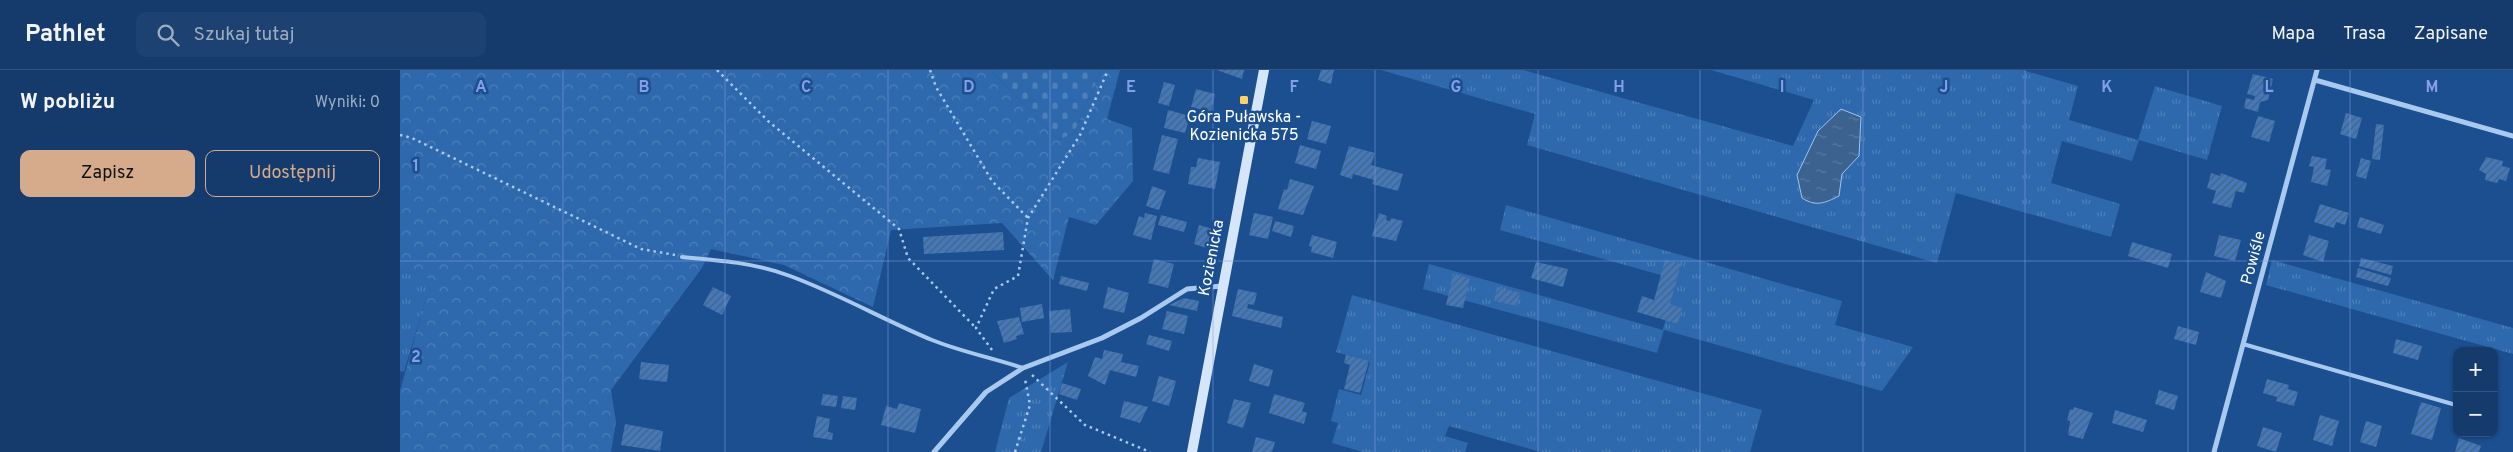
<!DOCTYPE html>
<html lang="pl">
<head>
<meta charset="utf-8">
<style>
  body { margin:0; font-family:Overpass,sans-serif; background:#1d4271; color:#f1f3f6 }
  .controls { position:absolute; right:15px; bottom:15px; display:grid; overflow:hidden; border-radius:10px; box-shadow:0 1px 4px #0004 }
  .controls button { width:45px; height:45px; display:grid; place-items:center; padding:0; border:0; border-bottom:1px solid #33557e; background:#143b6b; color:#f1f3f6; font:25px sans-serif }
  .list { margin:0; padding:0; list-style:none }
  h2 { display:flex; justify-content:space-between; align-items:center; height:65px; margin:0; padding:0 20px; font-size:21px }
  h2 small { font-size:16px; font-weight:400; color:#9dadc1 }
  .actions { display:flex; gap:10px; padding:15px 20px }
  .actions a { flex:1; padding:11px 0; border:1px solid #d6ab8b; border-radius:10px; text-align:center; font-size:18px; color:#d6ab8b }
  .actions .main { background:#d6ab8b; color:#111 }
  .icon { flex:none; width:28px; height:28px; fill:none; stroke:currentColor; stroke-width:2; stroke-linecap:round; stroke-linejoin:round }
  .map { position:relative; flex:none; width:2113px; height:382px; overflow:hidden }
  header { display:flex; align-items:center; gap:30px; box-sizing:border-box; height:70px; padding:0 25px; background:#143b6b; border-bottom:1px solid #33557e }
  header strong { font-size:24px }
  nav { display:flex; gap:28px; margin-inline-start:auto; font-size:18px }
  .search { width:350px; height:45px; background:#1d4271; display:flex; align-items:center; gap:12px; box-sizing:border-box; padding:0 18px; border-radius:10px; color:#9dadc1; font-size:19px }
  main { display:flex }
  aside { flex:1; background:#143b6b }
  .map>svg:first-child { display:block }
  .grass { fill:url(#grass-tufts) }
  .forest { fill:url(#forest-crowns) }
  .cemetery { fill:url(#cemetery-stones) }
  .water { fill:url(#water-ripples); stroke:#9cc4f0 }
  .building { fill:url(#building-hatch) }
  .lines { fill:none; stroke-linecap:round; stroke-linejoin:round }
  .path { stroke:#a9c9ee; stroke-width:2.5; stroke-dasharray:2.5 4; stroke-linecap:butt }
  .service { stroke:#a9c9ee; stroke-width:4 }
  .minor { stroke:#a9c9ee; stroke-width:5 }
  .secondary { stroke:#d6e6fa; stroke-width:10 }
  .grid { fill:none; stroke:#839eea; stroke-width:1; stroke-opacity:0.55 }
  .poi-dot { fill:#ffd166; stroke:#1b4f8f; stroke-width:2 }
  .labels { text-anchor:middle; dominant-baseline:central; stroke-width:5; stroke-linejoin:round; paint-order:stroke }
  .poi-label { font-size:16px; fill:#fff; stroke:#1b4f8f }
  .street-label { font-size:16px; fill:#fff; stroke:#1b4f8f }
  .grid-label { font-size:16px; text-anchor:middle; font-weight:bold; fill:#839eea; stroke:#1b4f8f; stroke-width:5; stroke-linejoin:round; paint-order:stroke }
</style>
</head>
<body>
<header>
<strong>Pathlet</strong>
<div class="search"><svg class="icon" aria-label="search" viewBox="0 0 24 24"><circle cx="10" cy="10" r="6"/><path d="M15 15l6 6"/></svg>Szukaj tutaj</div>
<nav><a>Mapa</a><a>Trasa</a><a>Zapisane</a></nav>
</header>
<main>
<aside>
<h2>W pobliżu<small>Wyniki: 0</small></h2>
<ul class="list">
</ul>
<div class="actions"><a class="main">Zapisz</a><a>Udostępnij</a></div>
</aside>
<div class="map">
<svg width="2113" height="382" viewBox="0 0 2113 382">
  <defs>
    <pattern id="grass-tufts" width="24" height="20" patternUnits="userSpaceOnUse" patternTransform="scale(1.25)"><rect width="24" height="20" fill="#2e69ad"/><path d="M3 7l-1-3M5 7V3M7 7l1-3M15 17l-1-3M17 17v-4M19 17l1-3" fill="none" stroke="#4d80b9"/></pattern>
    <pattern id="forest-crowns" width="20" height="18" patternUnits="userSpaceOnUse" patternTransform="scale(1.25)"><rect width="20" height="18" fill="#2e69ad"/><path d="M2 6a3 3 0 1 1 6 0M12 15a3 3 0 1 1 6 0" fill="none" stroke="#4d80b9"/></pattern>
    <pattern id="cemetery-stones" width="16" height="16" patternUnits="userSpaceOnUse" patternTransform="scale(1.25)"><rect width="16" height="16" fill="#2e69ad"/><path d="M2 7V4a2 2 0 0 1 4 0v3zM10 15v-3a2 2 0 0 1 4 0v3z" fill="#4d80b9"/></pattern>
    <pattern id="water-ripples" width="26" height="14" patternUnits="userSpaceOnUse" patternTransform="scale(1.25)"><rect width="26" height="14" fill="#3c6290"/><path d="M2 4q2-2 4 0t4 0M15 11q2-2 4 0t4 0" fill="none" stroke="#597aa1"/></pattern>
    <pattern id="building-hatch" width="6" height="6" patternUnits="userSpaceOnUse" patternTransform="scale(1.25)"><rect width="6" height="6" fill="#4478b7"/><path d="M-1 1l2-2M0 6l6-6M5 7l2-2" fill="none" stroke="#486282"/></pattern>
  </defs>
  <rect width="100%" height="100%" fill="#1b4f8f"/>
  <path class="grass" d="M 981,0 L 1123,0 L 1393,76 L 1414,30 L 1311,0 L 1622,0 L 1678,16 L 1669,50 L 1738,70 L 1755,16 L 1822,36 L 1807,90 L 1739,70 L 1732,91 L 1662,71 L 1651,113 L 1720,134 L 1711,167 L 1556,123 L 1537,193 L 1127,75 L 1135,44 Z
    M 1106,135 L 1442,231 L 1435,255 L 1513,277 L 1482,321 L 1264,260 L 1257,283 L 1023,219 L 1029,194 L 1263,260 L 1275,209 L 1100,160 Z
    M 1872,190 L 2113,258 L 2113,284 L 1866,215 Z
    M 0,201 L 32,208 L 4,302 L 0,301 Z
    M 952,225 L 1362,340 L 1350,382 L 1141,382 L 1049,356 L 1045,366 L 1068,373 L 1065,382 L 963,382 L 932,373 L 938,353 L 931,351 L 939,319 L 961,325 L 970,292 L 936,282 Z
    M 668,292 L 641,382 L 595,382 L 609,328 Z"/>
  <path class="forest" d="M 0,0 L 593,0 L 592,2 L 659,70 L 674,63 L 701,0 L 720,0 L 707,49 L 732,58 L 733,111 L 696,155 L 669,147 L 653,210 L 602,153 L 491,160 L 473,237 L 384,195 L 311,179 L 302,198 L 211,320 L 216,352 L 211,382 L 0,382 L 0,321 L 31,209 L 0,201 Z"/>
  <path class="cemetery" d="M 593,0 L 701,0 L 674,63 L 659,70 L 591,1 Z"/>
  <path class="water" d="M 1441,39 L 1461,47 L 1459,86 L 1442,104 L 1439,126 C 1425,133 1416,137 1402,128 L 1397,105 L 1418,61 Z"/>
  <path class="building" d="M 817,0 L 844,0 L 842,9 Z
    M 921,0 L 934,0 L 931,14 L 918,10 Z
    M 1853,4 L 1873,9 L 1868,30 L 1860,32 L 1858,42 L 1844,38 L 1846,28 L 1854,30 L 1855,26 L 1847,24 Z
    M 764,12 L 775,15 L 769,36 L 758,33 Z
    M 796,19 L 815,24 L 811,42 L 791,37 Z
    M 768,40 L 790,46 L 785,63 L 764,58 Z
    M 1946,43 L 1962,48 L 1956,69 L 1940,64 Z
    M 1858,46 L 1875,51 L 1869,72 L 1851,67 Z
    M 912,51 L 931,56 L 926,74 L 907,69 Z
    M 1976,54 L 1984,55 L 1980,90 L 1972,89 Z
    M 762,65 L 778,69 L 769,104 L 753,100 Z
    M 900,75 L 921,81 L 916,99 L 895,93 Z
    M 949,76 L 975,83 L 971,95 L 1003,104 L 998,121 L 972,114 L 974,110 L 953,104 L 952,109 L 940,105 Z
    M 1912,86 L 1927,89 L 1925,99 L 1931,100 L 1927,116 L 1911,112 L 1914,97 L 1909,96 Z
    M 2086,87 L 2103,91 L 2102,96 L 2110,98 L 2106,111 L 2099,109 L 2097,113 L 2085,110 L 2086,104 L 2079,100 Z
    M 798,88 L 820,92 L 815,119 L 788,114 L 791,97 L 796,97 Z
    M 1961,88 L 1971,91 L 1966,109 L 1956,106 Z
    M 1811,103 L 1820,106 L 1821,103 L 1847,113 L 1844,123 L 1836,121 L 1831,138 L 1812,133 L 1816,121 L 1807,118 Z
    M 890,109 L 914,116 L 903,145 L 878,139 L 884,119 L 887,120 Z
    M 752,116 L 766,121 L 759,140 L 746,136 Z
    M 1920,134 L 1949,143 L 1945,155 L 1936,152 L 1934,158 L 1914,152 Z
    M 745,143 L 757,146 L 751,170 L 733,165 L 739,146 L 744,148 Z
    M 854,143 L 873,147 L 868,169 L 849,165 Z
    M 979,143 L 987,146 L 986,150 L 990,151 L 991,148 L 1003,151 L 996,171 L 972,166 Z
    M 761,145 L 787,152 L 784,162 L 758,155 Z
    M 1960,147 L 1984,155 L 1981,164 L 1957,157 Z
    M 875,151 L 894,156 L 891,167 L 872,161 Z
    M 799,155 L 816,160 L 810,179 L 794,174 Z
    M 603,162 L 604,180 L 524,184 L 523,167 Z
    M 912,165 L 937,172 L 933,188 L 911,182 L 912,177 L 909,176 Z
    M 1819,165 L 1841,170 L 1835,191 L 1814,186 Z
    M 1909,165 L 1929,171 L 1923,192 L 1903,185 Z
    M 1732,172 L 1772,184 L 1768,198 L 1728,186 Z
    M 1961,188 L 1993,196 L 1991,205 L 1959,196 Z
    M 754,189 L 774,194 L 768,218 L 748,213 Z
    M 1265,190 L 1281,194 L 1270,234 L 1282,238 L 1278,254 L 1237,242 L 1242,226 L 1254,230 Z
    M 1136,192 L 1168,199 L 1163,217 L 1131,208 Z
    M 1958,198 L 1991,208 L 1988,216 L 1956,207 Z
    M 1806,202 L 1826,211 L 1821,228 L 1800,222 Z
    M 1053,204 L 1070,208 L 1063,238 L 1046,235 Z
    M 661,206 L 689,213 L 687,221 L 659,214 Z
    M 313,217 L 331,226 L 322,245 L 303,235 Z
    M 708,217 L 729,223 L 724,243 L 703,238 Z
    M 1097,217 L 1120,223 L 1117,236 L 1094,231 Z
    M 838,219 L 857,223 L 854,235 L 848,234 L 847,238 L 883,247 L 881,258 L 832,246 Z
    M 784,228 L 799,231 L 797,241 L 769,235 Z
    M 642,234 L 644,248 L 622,252 L 620,238 Z
    M 670,239 L 672,262 L 651,263 L 649,241 Z
    M 767,241 L 788,246 L 784,264 L 762,259 Z
    M 619,247 L 624,264 L 616,266 L 617,269 L 604,273 L 597,251 Z
    M 1778,256 L 1799,262 L 1796,275 L 1774,269 Z
    M 749,265 L 772,271 L 769,281 L 746,274 Z
    M 1996,269 L 2022,276 L 2018,290 L 1993,283 Z
    M 704,280 L 723,284 L 721,292 L 739,296 L 736,307 L 710,300 L 705,315 L 688,306 L 695,287 L 702,289 Z
    M 946,285 L 969,291 L 960,323 L 944,319 L 950,295 L 944,293 Z
    M 241,292 L 269,295 L 267,312 L 239,309 Z
    M 854,294 L 873,300 L 869,317 L 849,311 Z
    M 759,306 L 776,311 L 769,336 L 752,331 Z
    M 1867,309 L 1889,315 L 1888,319 L 1898,322 L 1894,336 L 1876,331 L 1877,327 L 1863,323 Z
    M 662,313 L 681,319 L 677,330 L 659,324 Z
    M 1759,320 L 1778,326 L 1774,340 L 1755,334 Z
    M 423,324 L 438,326 L 436,337 L 421,335 Z
    M 874,324 L 905,333 L 902,341 L 907,343 L 904,354 L 869,343 Z
    M 443,326 L 457,328 L 455,340 L 441,338 Z
    M 834,329 L 851,333 L 843,358 L 827,353 Z
    M 724,331 L 748,337 L 740,353 L 720,347 Z
    M 2021,332 L 2041,338 L 2032,370 L 2011,364 Z
    M 499,333 L 521,339 L 515,363 L 481,355 L 486,336 L 497,339 Z
    M 1674,337 L 1693,343 L 1683,369 L 1668,365 L 1670,351 L 1667,350 L 1670,339 L 1673,340 Z
    M 1715,340 L 1747,350 L 1743,362 L 1712,353 Z
    M 1920,345 L 1939,351 L 1932,376 L 1913,370 Z
    M 417,346 L 430,349 L 428,362 L 433,363 L 432,370 L 413,367 Z
    M 1966,351 L 1982,356 L 1976,377 L 1960,372 Z
    M 225,354 L 263,361 L 260,381 L 221,375 Z
    M 1863,357 L 1882,363 L 1876,382 L 1857,376 Z
    M 856,367 L 875,372 L 872,382 L 852,382 Z
    M 2059,368 L 2081,376 L 2079,382 L 2055,382 Z"/>
  <g class="lines">
    <path class="path" d="M 317,0 L 368,51 L 499,159 L 508,188 L 576,258
      M 530,0 L 536,17 L 592,111 L 628,148
      M 0,65 L 12,68 L 241,179 L 275,185
      M 592,280 L 576,258 L 594,219 L 618,206 L 628,148 L 680,65 L 708,0
      M 632,305 L 685,355 L 750,382
      M 615,382 L 630,335 L 625,309"/>
    <path class="service" d="M 282,187 C 318,190 356,193 390,206 C 439,224 484,250 532,270 C 562,282 593,288 623,298
      M 1843,274 L 2056,335"/>
    <path class="minor" d="M 1915,10 L 2113,66
      M 534,382 L 586,322 L 623,298 L 702,268 L 741,248 L 787,219 L 822,216
      M 1814,382 L 1917,0"/>
    <path class="secondary" d="M 792,382 L 864,0"/>
  </g>
  <path class="grid" d="M 163,0 L 163,382M 325,0 L 325,382M 488,0 L 488,382M 650,0 L 650,382M 813,0 L 813,382M 975,0 L 975,382M 1138,0 L 1138,382M 1300,0 L 1300,382M 1463,0 L 1463,382M 1625,0 L 1625,382M 1788,0 L 1788,382M 1950,0 L 1950,382M 0,191 L 2113,191"/>
  <rect class="poi-dot" x="839" y="25" width="10" height="10" rx="2.5"/>
  <g class="labels">
    <g class="poi-label">
      <text x="844" y="48">Góra Puławska -<tspan x="844" dy="18">Kozienicka 575</tspan></text>
    </g>
    <g class="street-label">
      <text transform="translate(812 188) rotate(-79)">Kozienicka</text>
      <text transform="translate(1854 188) rotate(-75)">Powiśle</text>
    </g>
  </g>
  <g class="grid-label">
    <text x="81" y="22">A</text>
    <text x="244" y="22">B</text>
    <text x="406" y="22">C</text>
    <text x="569" y="22">D</text>
    <text x="731" y="22">E</text>
    <text x="894" y="22">F</text>
    <text x="1056" y="22">G</text>
    <text x="1219" y="22">H</text>
    <text x="1382" y="22">I</text>
    <text x="1544" y="22">J</text>
    <text x="1707" y="22">K</text>
    <text x="1869" y="22">L</text>
    <text x="2032" y="22">M</text>
    <text x="16" y="101">1</text>
    <text x="16" y="292">2</text>
  </g>
</svg>
<div class="controls">
<button>+</button>
<button>−</button>
</div>
</div>
</main>
</body>
</html>
